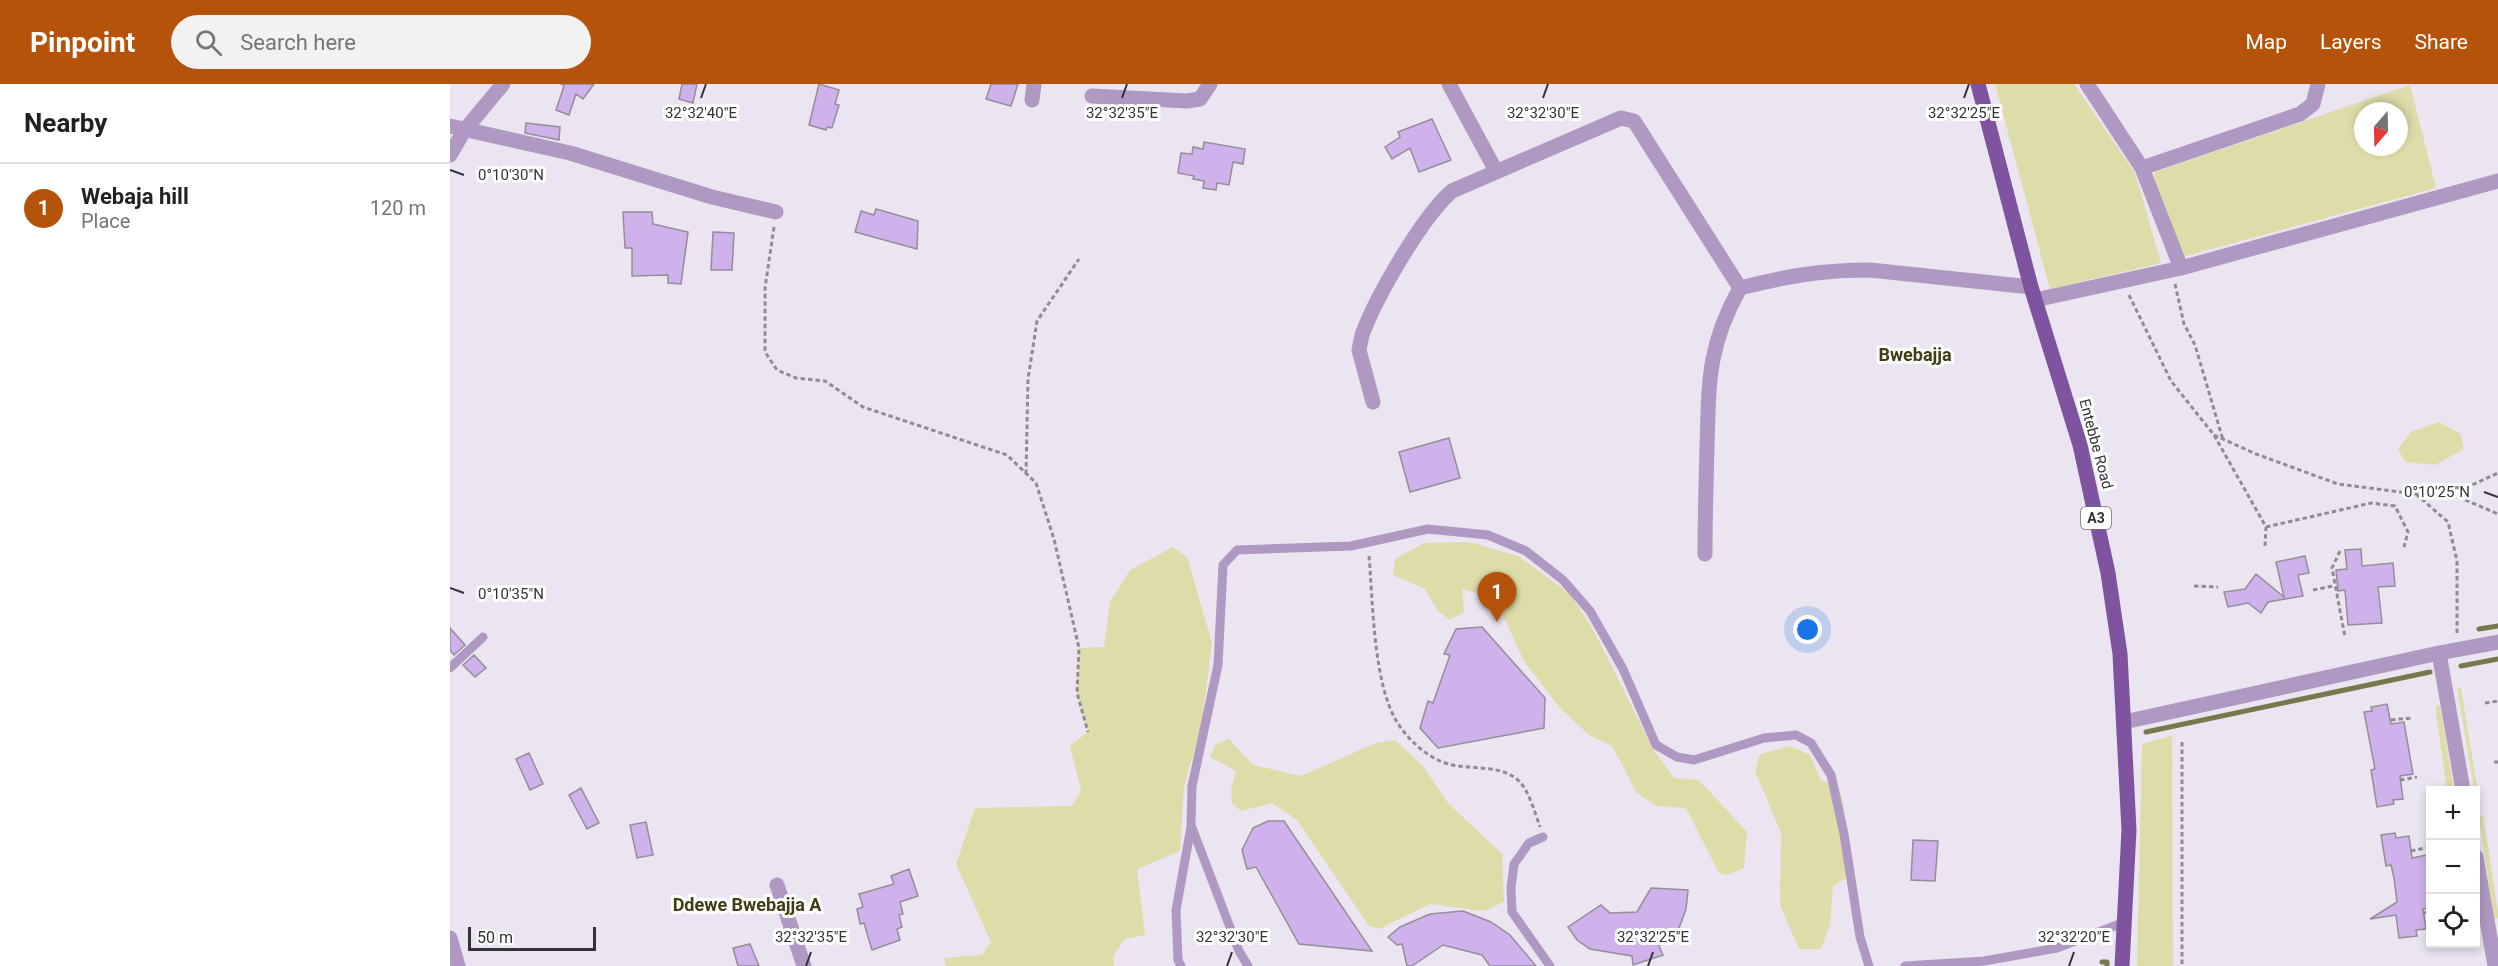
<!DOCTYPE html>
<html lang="en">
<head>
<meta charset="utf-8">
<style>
  body { margin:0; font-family:Roboto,sans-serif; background:#f2f2f2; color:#202124 }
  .controls { position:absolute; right:18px; bottom:18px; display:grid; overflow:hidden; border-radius:0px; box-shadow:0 3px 9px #0003 }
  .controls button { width:54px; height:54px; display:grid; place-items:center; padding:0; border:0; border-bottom:2px solid #e0e0e0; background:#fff; color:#202124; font:30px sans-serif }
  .compass { position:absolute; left:1904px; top:18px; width:54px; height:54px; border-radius:50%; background:#fff; box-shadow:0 3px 9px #0003; rotate:200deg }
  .scale { position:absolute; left:18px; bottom:15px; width:128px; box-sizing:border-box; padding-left:6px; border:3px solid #343236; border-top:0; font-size:16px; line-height:21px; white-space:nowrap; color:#343236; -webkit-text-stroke:4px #fff; paint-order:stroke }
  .you { position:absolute; left:1358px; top:546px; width:21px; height:21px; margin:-15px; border:4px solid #fff; border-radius:50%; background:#1a73e8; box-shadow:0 0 0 9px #1a73e833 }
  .badge { display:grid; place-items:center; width:39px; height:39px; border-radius:50%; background:#b45309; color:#fff; font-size:20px; font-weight:700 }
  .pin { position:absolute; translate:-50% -50px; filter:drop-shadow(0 2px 3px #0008) }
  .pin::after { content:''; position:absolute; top:32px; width:21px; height:18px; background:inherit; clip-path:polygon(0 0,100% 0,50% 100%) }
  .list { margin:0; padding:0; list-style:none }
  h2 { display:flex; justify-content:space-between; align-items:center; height:78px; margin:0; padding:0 24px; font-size:26px }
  h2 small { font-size:20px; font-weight:400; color:#757577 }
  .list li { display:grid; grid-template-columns:39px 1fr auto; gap:18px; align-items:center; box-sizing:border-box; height:90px; padding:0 24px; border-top:2px solid #e0e0e0 }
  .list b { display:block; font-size:22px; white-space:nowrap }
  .list p { margin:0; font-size:20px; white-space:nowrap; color:#757577 }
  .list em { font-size:20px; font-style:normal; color:#757577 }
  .icon { flex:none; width:33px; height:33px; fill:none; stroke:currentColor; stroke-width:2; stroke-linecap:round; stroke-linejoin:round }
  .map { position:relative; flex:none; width:2048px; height:882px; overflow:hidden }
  header { display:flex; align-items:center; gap:36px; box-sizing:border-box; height:84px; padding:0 30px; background:#b45309; color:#fff }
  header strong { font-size:28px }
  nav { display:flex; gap:33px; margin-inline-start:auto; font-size:21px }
  .search { width:420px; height:54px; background:#f2f2f2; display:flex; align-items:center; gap:15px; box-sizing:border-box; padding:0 21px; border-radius:33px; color:#757577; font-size:22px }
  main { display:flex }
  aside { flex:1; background:#fff }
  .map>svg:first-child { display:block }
  .green { fill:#dedda9; fill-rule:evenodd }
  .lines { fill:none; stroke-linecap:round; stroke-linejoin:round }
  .stream { stroke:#79774c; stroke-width:5 }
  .building { fill:#cfb1eb; stroke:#938e98; stroke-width:1.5 }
  .path { stroke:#8f8c93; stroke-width:3; stroke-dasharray:4.5 3; stroke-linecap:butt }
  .service { stroke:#af99c3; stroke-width:9 }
  .minor { stroke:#af99c3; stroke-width:15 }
  .primary { stroke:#7e54a0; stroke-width:15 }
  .ticks { fill:none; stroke:#343236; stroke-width:2 }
  .labels { text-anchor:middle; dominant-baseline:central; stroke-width:6; stroke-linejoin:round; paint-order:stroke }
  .shield { fill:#fff; stroke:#717072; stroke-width:1.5 }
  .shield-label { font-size:14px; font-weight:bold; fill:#343236 }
  .street-label { font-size:15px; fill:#343236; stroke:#fff }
  .quarter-label { font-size:18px; font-weight:bold; fill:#3e3d13; stroke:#fff }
  .ticks-label { font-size:15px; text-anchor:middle; fill:#343236; stroke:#fff; stroke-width:6; stroke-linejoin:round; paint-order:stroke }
</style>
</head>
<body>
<header>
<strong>Pinpoint</strong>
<div class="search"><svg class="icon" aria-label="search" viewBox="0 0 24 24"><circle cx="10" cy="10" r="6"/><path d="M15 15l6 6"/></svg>Search here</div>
<nav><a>Map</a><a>Layers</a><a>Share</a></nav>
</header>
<main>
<aside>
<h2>Nearby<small></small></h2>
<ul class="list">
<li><span class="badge">1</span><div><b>Webaja hill</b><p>Place</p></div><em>120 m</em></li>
</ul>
</aside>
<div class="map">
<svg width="2048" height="882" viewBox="0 0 2048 882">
  <rect width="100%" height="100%" fill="#eae5f0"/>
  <path class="green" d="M 1545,0 L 1624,0 L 1685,89 L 1711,179 L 1600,205 Z
    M 1960,1 L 1986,104 L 1728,174 L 1703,103 L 1705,88 ZM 1913,27 L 1949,27 L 1949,63 L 1913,63 Z
    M 1989,338 L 2011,350 L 2014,365 L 1985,381 L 1955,378 L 1948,365 L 1961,348 Z
    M 1019,458 L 1068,472 L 1120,510 L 1144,547 L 1203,665 L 1224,694 L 1249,696 L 1297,748 L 1294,784 L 1277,791 L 1269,789 L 1236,724 L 1206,722 L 1187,709 L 1162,662 L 1139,651 L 1110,624 L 1074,577 L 1045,514 L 1012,505 L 1014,528 L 1000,536 L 988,527 L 975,505 L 943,491 L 945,475 L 974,459 Z
    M 723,463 L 737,473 L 762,559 L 751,646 L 734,701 L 730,767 L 687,785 L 695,851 L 675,855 L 663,872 L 664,882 L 496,882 L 494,874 L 532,871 L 541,858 L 506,780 L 525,724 L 622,722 L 631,706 L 620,662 L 638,648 L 627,609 L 629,564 L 654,563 L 660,518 L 680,486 Z
    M 2007,604 L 2011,604 L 2027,703 L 2024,704 Z
    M 1990,621 L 2004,706 L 1997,706 L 1986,629 L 1986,622 Z
    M 1722,652 L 1723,882 L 1687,882 L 1692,660 Z
    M 779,655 L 803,681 L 851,692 L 926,659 L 945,656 L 973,682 L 998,719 L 1052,770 L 1054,818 L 1034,827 L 980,820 L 929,845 L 919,842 L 847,736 L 822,719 L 791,727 L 782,719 L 781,705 L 786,687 L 760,673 L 766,660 Z
    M 1340,662 L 1360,671 L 1371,696 L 1389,703 L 1394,724 L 1398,793 L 1383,802 L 1380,840 L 1371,865 L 1349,865 L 1330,821 L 1331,749 L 1305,687 L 1310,670 Z
    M 2033,731 L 2048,827 L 2048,834 L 2044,835 L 2029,732 Z"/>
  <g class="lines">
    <path class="stream" d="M 2029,545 L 2048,542
      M 2011,582 L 2048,575
      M 1696,648 L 1980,588
      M 1652,878 L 1657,878 L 1657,882"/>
  </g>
  <path class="building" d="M 111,0 L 144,0 L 133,15 L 126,10 L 119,31 L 106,26 L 114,2 Z
    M 232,0 L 247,0 L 243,19 L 229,15 Z
    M 369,0 L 389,6 L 385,20 L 389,21 L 382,44 L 377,43 L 376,46 L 359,41 Z
    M 541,0 L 568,0 L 561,22 L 536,15 Z
    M 982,35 L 1001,76 L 969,88 L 960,64 L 942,75 L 935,63 L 950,53 L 948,48 Z
    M 76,39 L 110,43 L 109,56 L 75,49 Z
    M 754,58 L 795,65 L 793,80 L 783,78 L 779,101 L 767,99 L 766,106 L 753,104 L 754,97 L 743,95 L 744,92 L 728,89 L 731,69 L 742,70 L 743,63 L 753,65 Z
    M 426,125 L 468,137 L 467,165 L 405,148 L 411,127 L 424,131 Z
    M 173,128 L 202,128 L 203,140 L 238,148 L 231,200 L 218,199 L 218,191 L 182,192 L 182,164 L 175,164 Z
    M 263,148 L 284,149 L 282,186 L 261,186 Z
    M 999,354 L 1010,394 L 960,408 L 949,368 Z
    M 1911,465 L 1912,482 L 1943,479 L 1945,502 L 1928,503 L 1932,539 L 1898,541 L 1895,506 L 1888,507 L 1886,486 L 1897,485 L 1895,466 Z
    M 1855,472 L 1859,489 L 1848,491 L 1853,512 L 1818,518 L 1811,529 L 1798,519 L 1778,523 L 1774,508 L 1795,505 L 1806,490 L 1834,513 L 1826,478 Z
    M 1032,543 L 1095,614 L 1094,644 L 988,664 L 970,644 L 978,617 L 983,619 L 1000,571 L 994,570 L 1006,545 Z
    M 0,544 L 15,561 L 4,571 L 0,566 Z
    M 24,571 L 36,584 L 25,593 L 13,581 Z
    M 1937,620 L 1941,640 L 1954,638 L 1963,690 L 1950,692 L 1953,715 L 1943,716 L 1944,720 L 1927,723 L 1921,686 L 1925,685 L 1914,628 L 1922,627 L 1921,623 Z
    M 79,669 L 93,700 L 80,706 L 66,675 Z
    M 131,704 L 149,739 L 137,745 L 119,711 Z
    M 818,737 L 834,737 L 922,867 L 849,860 L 806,783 L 797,785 L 792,766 L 803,744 Z
    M 196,738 L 203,771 L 187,774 L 180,741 Z
    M 1945,749 L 1946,754 L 1959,752 L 1962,774 L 1977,771 L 1980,799 L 1980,824 L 1973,825 L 1976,845 L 1966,846 L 1967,852 L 1949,854 L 1946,831 L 1920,835 L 1947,818 L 1944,794 L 1941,781 L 1936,782 L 1931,751 Z
    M 1463,756 L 1488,757 L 1485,797 L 1461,796 Z
    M 459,785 L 468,812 L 450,818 L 453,830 L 449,831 L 452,843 L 447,845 L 450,856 L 422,866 L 414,839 L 410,840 L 407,825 L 413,823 L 409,810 L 444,800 L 441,792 Z
    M 1201,804 L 1238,806 L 1236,825 L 1228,847 L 1209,862 L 1213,871 L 1183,881 L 1182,872 L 1140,865 L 1127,856 L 1118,843 L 1151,821 L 1160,829 L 1187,828 Z
    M 1013,827 L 1041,838 L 1060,851 L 1086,882 L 1040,882 L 1032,871 L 993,861 L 962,882 L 957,882 L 952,860 L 947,861 L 938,853 L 950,843 L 980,830 Z
    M 300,860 L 309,882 L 288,882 L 283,864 Z"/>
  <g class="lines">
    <path class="path" d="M 324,143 L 315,204 L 315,268 L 327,286 L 346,294 L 375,297 L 413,323 L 557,371 L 586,399 L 604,455 L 629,564 L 627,609 L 638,648
      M 1725,200 L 1734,240 L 1745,261 L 1773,356
      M 1679,211 L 1721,297 L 1764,351 L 1816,443 L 1815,462
      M 1764,351 L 1806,370 L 1888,400 L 1966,410 L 2002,410 L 2048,430
      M 576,390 L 578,295 L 587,237 L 629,175
      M 1966,410 L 1998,438 L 2007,477 L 2007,552
      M 2002,410 L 2048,389
      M 1816,443 L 1921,419 L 1945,422 L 1958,448 L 1954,463
      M 1890,467 L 1882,484 L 1895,553
      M 919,472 C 923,517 923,599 947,638 C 960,659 983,679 1008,682 C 1029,685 1053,682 1069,697 C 1079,707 1085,729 1090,743
      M 1744,502 L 1768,503
      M 1863,506 L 1883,502
      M 2035,619 L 2048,617
      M 1941,636 L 1962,634
      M 1732,658 L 1732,882
      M 2044,678 L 2048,678
      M 1950,696 L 1967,693
      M 1961,767 L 1980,763
      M 1973,829 L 1980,828"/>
    <path class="service" d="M 0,584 L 33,553
      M 1093,753 L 1079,759 L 1064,780 L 1061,804 L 1062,828 L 1100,882
      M 731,882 L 728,876 L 726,826 L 741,743
      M 798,882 L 789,867 L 741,741 L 742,702 L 768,581 L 773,481 L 787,466 L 901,462 L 978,445 L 1038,451 L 1076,467 L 1113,496 L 1140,527 L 1173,585 L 1206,661 L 1227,673 L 1244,676 L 1314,654 L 1346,651 L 1361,659 L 1381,691 L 1394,750 L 1410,853 L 1419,882
      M 1455,882 L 1534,877 L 1607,864 L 1675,838"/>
    <path class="minor" d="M 999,0 L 1046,87
      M 1637,0 L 1692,84 L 1731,184
      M 642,12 L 737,17 L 750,15 L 760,0
      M 582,16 L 584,0
      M 0,42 L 120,69 L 262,113 L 326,128
      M 0,71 L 14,47 L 53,0
      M 1692,84 L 1850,30 L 1863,20 L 1868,0
      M 1585,216 L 1731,184 L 2048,97
      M 923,318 L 909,266 L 912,251 C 926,213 972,133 1002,107 L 1171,34 L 1184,37 L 1290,204 C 1337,192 1372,186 1420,186 L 1581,203
      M 1255,470 C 1255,434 1256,399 1257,364 C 1259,299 1257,263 1290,204
      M 1989,569 L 2013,706
      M 1674,638 L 1989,569 L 2048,558
      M 2026,773 L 2045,882
      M 327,801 L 354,882
      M 0,854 L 8,882"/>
    <path class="primary" d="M 1528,0 L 1581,203 L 1630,361 L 1658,489 L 1670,570 L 1679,746 L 1672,882"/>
  </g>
  <path class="ticks" d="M 251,14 L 256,0M 672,14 L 677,0M 1093,14 L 1098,0M 1514,14 L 1519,0M 0,86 L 14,91M 2034,408 L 2048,413M 0,504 L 14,509M 356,882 L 361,868M 777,882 L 782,868M 1198,882 L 1203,868M 1619,882 L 1624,868"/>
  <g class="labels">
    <rect class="shield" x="1631" y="423" width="30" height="22" rx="4.5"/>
    <g class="shield-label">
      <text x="1646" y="434">A3</text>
    </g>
    <g class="street-label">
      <text transform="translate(1646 360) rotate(75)">Entebbe Road</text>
    </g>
    <g class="quarter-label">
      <text x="1465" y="270">Bwebajja</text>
      <text x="297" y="820">Ddewe Bwebajja A</text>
    </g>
  </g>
  <g class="ticks-label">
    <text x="251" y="34">32°32'40"E</text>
    <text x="672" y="34">32°32'35"E</text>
    <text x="1093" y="34">32°32'30"E</text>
    <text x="1514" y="34">32°32'25"E</text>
    <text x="61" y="96">0°10'30"N</text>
    <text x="1987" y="413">0°10'25"N</text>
    <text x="61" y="515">0°10'35"N</text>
    <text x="361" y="858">32°32'35"E</text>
    <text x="782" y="858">32°32'30"E</text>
    <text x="1203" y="858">32°32'25"E</text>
    <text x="1624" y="858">32°32'20"E</text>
  </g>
</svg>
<div class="controls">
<button>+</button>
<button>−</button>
<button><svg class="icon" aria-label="locate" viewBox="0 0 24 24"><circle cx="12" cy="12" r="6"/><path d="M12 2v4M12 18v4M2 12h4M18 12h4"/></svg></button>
</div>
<svg class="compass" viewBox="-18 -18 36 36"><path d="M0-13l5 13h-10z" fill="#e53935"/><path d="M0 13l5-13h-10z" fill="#757577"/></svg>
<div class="scale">50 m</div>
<div class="you"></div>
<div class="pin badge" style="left:1047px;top:538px">1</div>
</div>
</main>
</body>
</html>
